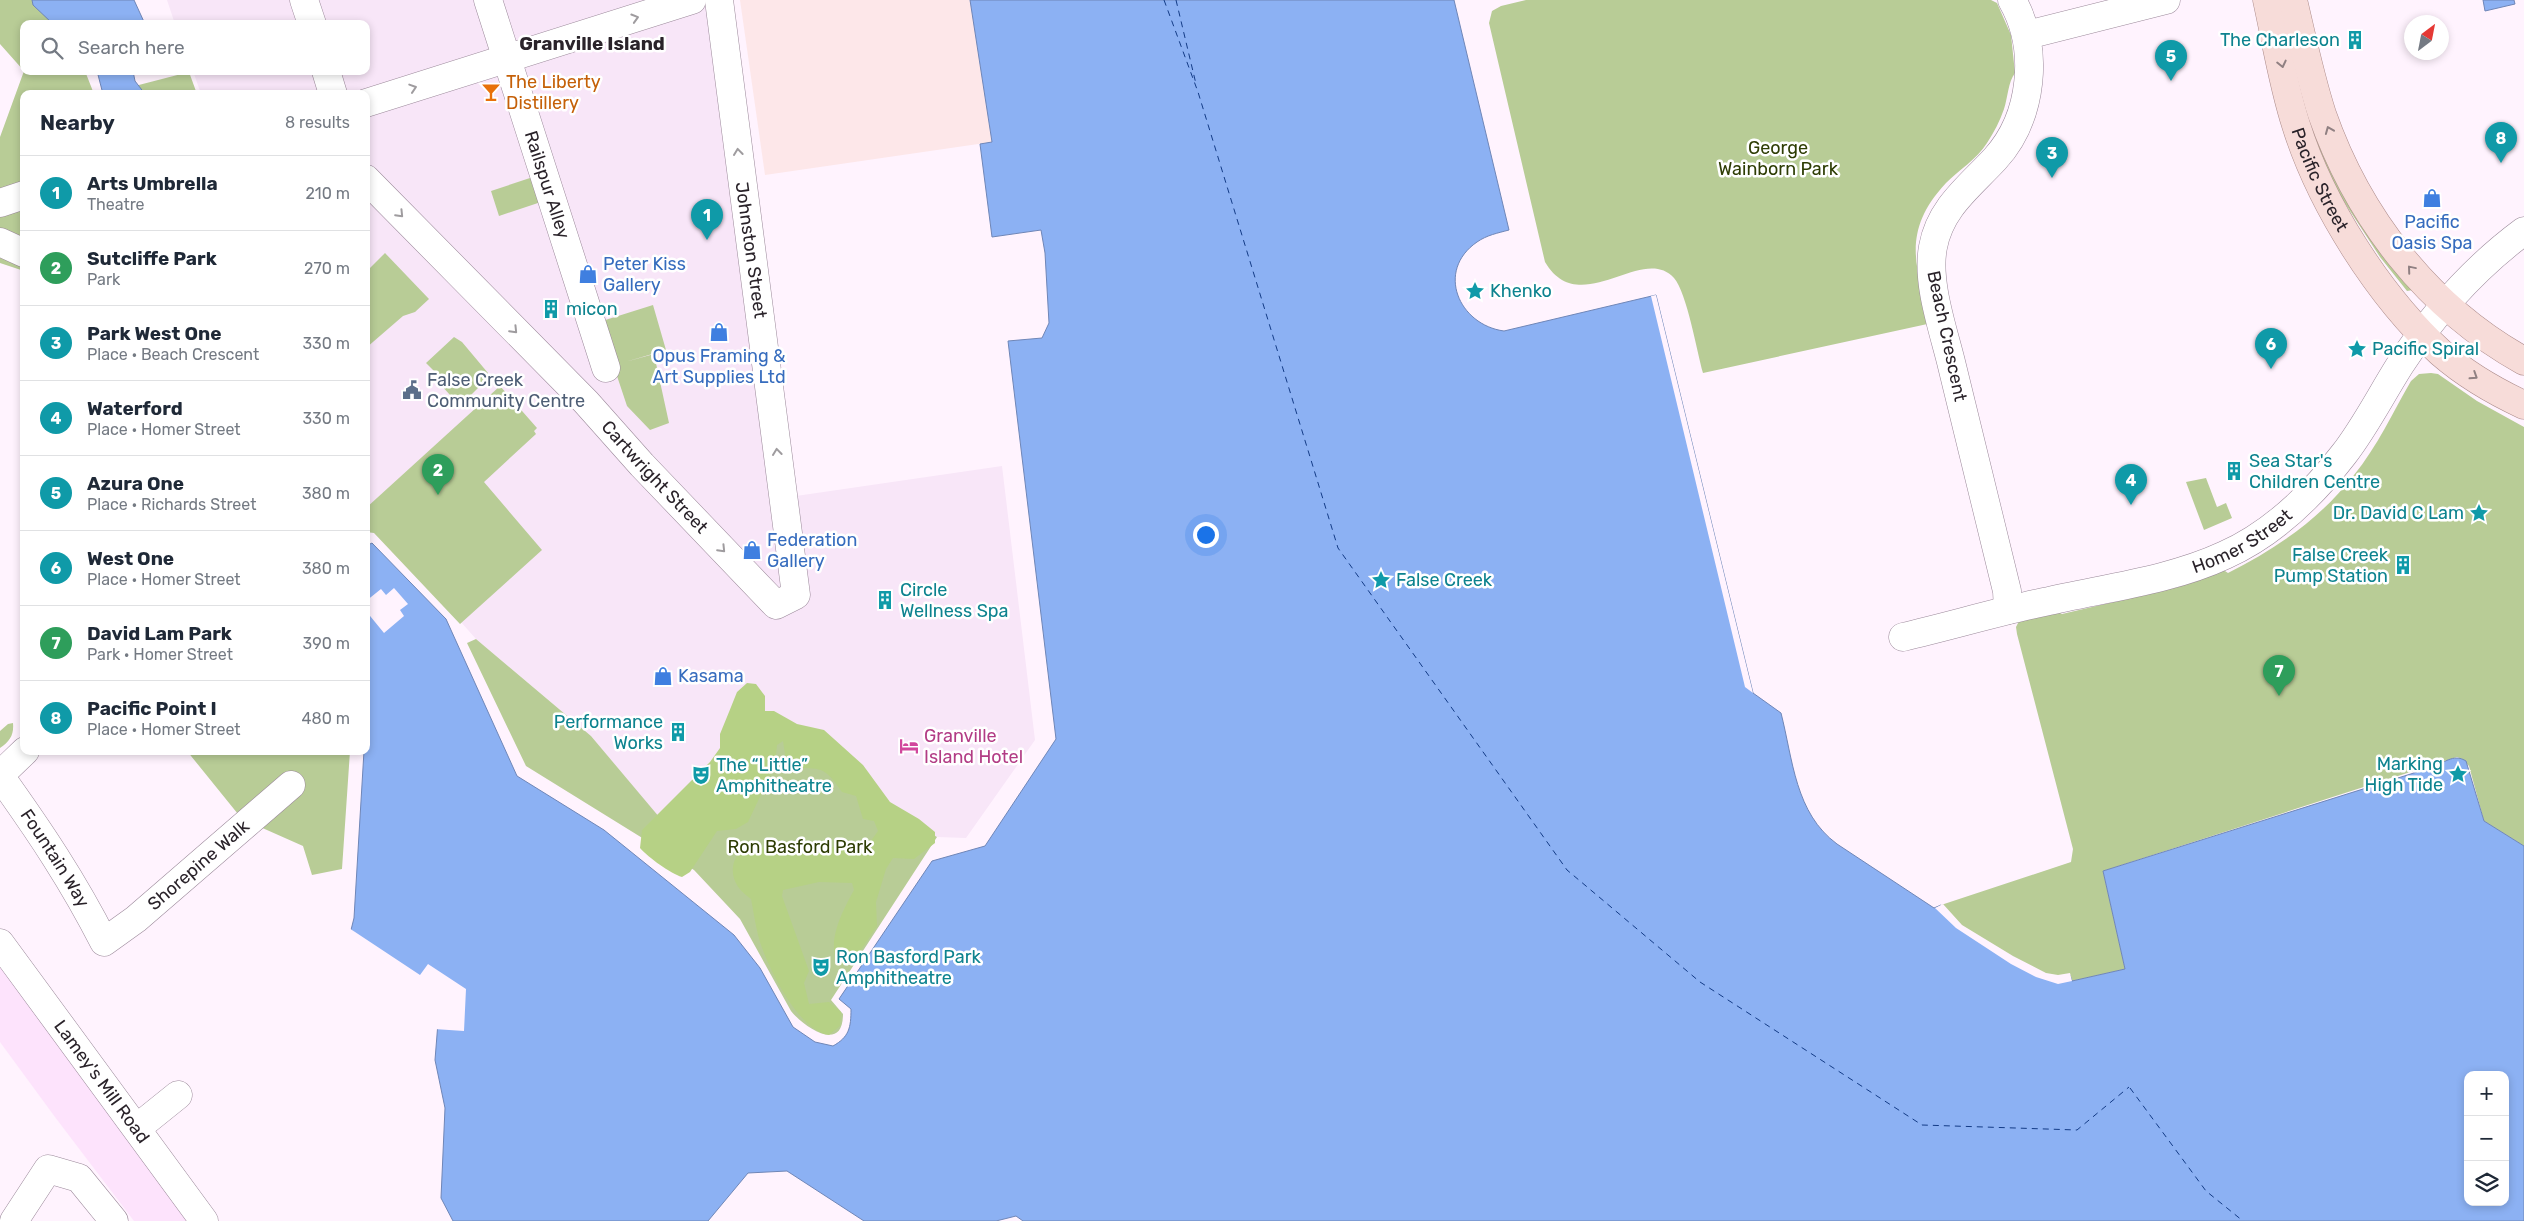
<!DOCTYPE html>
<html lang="en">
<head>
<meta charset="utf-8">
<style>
  body { margin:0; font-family:Rubik,sans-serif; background:#f6f6f7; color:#1f2937 }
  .controls { position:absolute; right:15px; bottom:15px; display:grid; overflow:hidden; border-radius:10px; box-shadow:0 2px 8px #0003 }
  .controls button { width:45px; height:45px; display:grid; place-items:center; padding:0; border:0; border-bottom:1px solid #e0e1e3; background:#fff; color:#1f2937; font:25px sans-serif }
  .compass { position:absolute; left:2404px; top:15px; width:45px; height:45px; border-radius:50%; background:#fff; box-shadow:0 2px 8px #0003; rotate:32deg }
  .you { position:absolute; left:1205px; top:534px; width:18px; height:18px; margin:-12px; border:4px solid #fff; border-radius:50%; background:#1a73e8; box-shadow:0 0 0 8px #1a73e833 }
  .badge { display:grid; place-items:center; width:32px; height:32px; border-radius:50%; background:#111827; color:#fff; font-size:16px; font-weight:700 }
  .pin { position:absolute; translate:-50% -41px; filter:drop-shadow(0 1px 2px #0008) }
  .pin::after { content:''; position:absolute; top:26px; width:18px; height:15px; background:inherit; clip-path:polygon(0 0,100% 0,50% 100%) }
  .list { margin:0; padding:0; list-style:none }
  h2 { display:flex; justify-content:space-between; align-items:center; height:65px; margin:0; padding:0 20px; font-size:21px }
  h2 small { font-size:16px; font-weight:400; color:#747a83 }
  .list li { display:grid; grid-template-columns:32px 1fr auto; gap:15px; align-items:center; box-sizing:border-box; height:75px; padding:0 20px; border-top:1px solid #e0e1e3 }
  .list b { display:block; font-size:19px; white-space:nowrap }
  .list p { margin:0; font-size:16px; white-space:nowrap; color:#747a83 }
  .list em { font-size:16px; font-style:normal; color:#747a83 }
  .icon { flex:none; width:28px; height:28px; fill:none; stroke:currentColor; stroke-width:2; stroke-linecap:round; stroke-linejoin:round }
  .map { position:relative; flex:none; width:2524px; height:1221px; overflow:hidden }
  .search { position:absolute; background:#fff; box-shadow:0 2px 8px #0003; left:20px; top:20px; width:350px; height:55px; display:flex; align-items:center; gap:12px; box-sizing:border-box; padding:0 18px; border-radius:10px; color:#747a83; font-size:19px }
  .panel { position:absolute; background:#fff; box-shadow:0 2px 8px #0003; left:20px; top:90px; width:350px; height:665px; border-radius:10px }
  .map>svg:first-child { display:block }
  .commercial { fill:#f8e6f8 }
  .industrial { fill:#fde7e9 }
  .built { fill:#fde3fc }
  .green { fill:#b8cc96 }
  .forest { fill:#b6d185 }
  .water { fill:#8cb1f3; stroke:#6f86b7; fill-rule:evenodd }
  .pier { fill:#fff3fe }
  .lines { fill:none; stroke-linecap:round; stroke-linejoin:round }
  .ferry { stroke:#133b86; stroke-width:1; stroke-dasharray:6 5; stroke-linecap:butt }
  .minor-casing { stroke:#9b899a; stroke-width:29 }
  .major-casing { stroke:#ac8c8b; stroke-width:29 }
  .minor { stroke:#fff; stroke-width:28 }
  .major { stroke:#f7dcd9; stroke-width:28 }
  .oneway { stroke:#9f9c9f }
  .oneway2 { stroke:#908082 }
  .labels { text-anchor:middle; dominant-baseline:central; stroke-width:5; stroke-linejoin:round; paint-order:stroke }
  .culture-label { font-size:18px; fill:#0d838f; stroke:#fff; text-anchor:start }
  .food-label { font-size:18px; fill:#c56008; stroke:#fff; text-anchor:start }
  .park-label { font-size:18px; fill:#2e3d04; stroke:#fff }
  .street-label { font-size:18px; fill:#2a232a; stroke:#fff }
  .shop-label { font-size:18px; fill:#366cbe; stroke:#fff; text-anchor:start }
  .service-label { font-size:18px; fill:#4e5e75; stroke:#fff; text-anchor:start }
  .hotel-label { font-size:18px; fill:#b23c85; stroke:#fff; text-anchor:start }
  .neighbourhood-label { font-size:19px; font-weight:bold; fill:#2a232a; stroke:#fff }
</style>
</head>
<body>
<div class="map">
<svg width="2524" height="1221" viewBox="0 0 2524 1221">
  <rect width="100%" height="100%" fill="#fff3fe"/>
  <path class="commercial" d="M 167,0 L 730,0 L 796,496 L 1002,466 L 1035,740 L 966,838 L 937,837 L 882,804 L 660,819 L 591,736 L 476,639 L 366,515 L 366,94 L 201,94 L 193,71 L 366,71 L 366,24 L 175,24 Z"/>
  <path class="industrial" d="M 740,0 L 970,0 L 992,142 L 765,175 Z"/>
  <path class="built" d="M 0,962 L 190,1221 L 134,1221 L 55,1117 L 0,1042 Z"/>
  <path class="green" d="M 0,0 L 59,0 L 68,24 L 24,24 L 24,71 L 0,44 Z
    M 1526,0 L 1991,0 L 1997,3 L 2011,35 L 2015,73 C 2008,82 2008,97 2004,109 C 2000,121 1994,132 1987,143 C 1977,159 1959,170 1946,183 C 1901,231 1915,268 1932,323 L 1703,373 C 1697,352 1687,293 1674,278 C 1642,243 1580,321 1545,262 L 1489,23 L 1492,11 L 1501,6 Z
    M 2278,12 L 2413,290 L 2407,291 L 2380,257 L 2320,165 Z
    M 24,71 L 85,71 L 94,94 L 24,94 L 24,271 L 0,263 L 0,137 Z
    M 189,72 L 197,94 L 104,94 Z
    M 536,176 L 544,201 L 499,216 L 491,191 Z
    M 385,253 L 429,299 L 415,312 L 403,316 L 366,348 L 366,272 Z
    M 653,305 L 666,350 L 625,362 L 654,354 L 669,423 L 650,430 L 627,406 L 599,322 Z
    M 454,337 L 462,342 L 488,373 L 485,381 L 460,406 L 431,374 L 434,371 L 426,363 Z
    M 2431,373 L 2438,374 L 2477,401 L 2524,427 L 2524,846 L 2484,821 L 2469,766 L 2462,759 L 2457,757 L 2103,871 L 2125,969 L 2072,981 L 2046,976 L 1961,927 L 1941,905 L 2071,862 L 2073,849 L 2017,634 L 2016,627 L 2019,621 L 2058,612 L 2062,614 L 2178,587 L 2222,569 L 2228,573 C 2277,548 2320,519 2354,475 C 2377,447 2393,412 2411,381 L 2419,374 Z
    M 500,386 L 537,428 L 534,431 L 536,434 L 484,482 L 542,550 L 460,624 L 374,533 L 366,532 L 366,508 Z
    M 2206,478 L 2217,507 L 2226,503 L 2232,518 L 2204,530 L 2186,482 Z
    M 476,639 L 591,736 L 660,818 L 782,729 L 882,804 L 937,837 L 831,1000 L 843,1014 C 843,1054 804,1027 791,1011 L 740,919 L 694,870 L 526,766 L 467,643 Z
    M 13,723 C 14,735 10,741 0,748 L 0,731 L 8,724 Z
    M 187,751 L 350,751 L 342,869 L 312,875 L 303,846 L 242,819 Z"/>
  <path class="forest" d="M 747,683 L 756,684 L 765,696 L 765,711 L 774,711 L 797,724 L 824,730 L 863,765 L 890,802 L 919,819 L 935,832 L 935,843 L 914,859 L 893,858 L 886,869 L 876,902 L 877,926 L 855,959 L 844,965 L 838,963 C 826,942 843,910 854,890 L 852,883 L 819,882 L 783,890 L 782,896 L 809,971 L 804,983 L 809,1004 L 829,1002 L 841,1012 L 840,1026 L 829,1035 C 799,1031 770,971 761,945 C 756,930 754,914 751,899 C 730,885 726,864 745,845 L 789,852 L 814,845 L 856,850 L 868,845 L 878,831 L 874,821 L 863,819 L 856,796 L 842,792 C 821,761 819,771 787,767 L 783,741 L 777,745 L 775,765 L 748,822 L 736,829 L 717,831 L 690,872 L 682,877 C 670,873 649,858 640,848 L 642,830 L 710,762 L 720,748 L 720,734 L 729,712 L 737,692 Z"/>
  <path class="water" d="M 32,0 L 134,0 L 145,24 L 53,24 L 33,5 Z
    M 970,0 L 1454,0 L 1509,230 C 1498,233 1487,235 1477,242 C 1435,271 1459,325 1504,331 L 1656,295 L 1753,693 L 1781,713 C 1793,760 1795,813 1837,844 L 1934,908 L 1941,905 L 1961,927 L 2046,976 L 2058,978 L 2070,975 L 2072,981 L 2125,969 L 2103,871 L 2436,766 C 2446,761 2455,754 2466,761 L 2484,821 L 2524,846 L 2524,1221 L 1023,1221 L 1016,1216 L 996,1221 L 864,1221 L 787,1171 L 748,1173 L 708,1221 L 453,1221 L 441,1198 L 445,1108 L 435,1060 L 439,1010 L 425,988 L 351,930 L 354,918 L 364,751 L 366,751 L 366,546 L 372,543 L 446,619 L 517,776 L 604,830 L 734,935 L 760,968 L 793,1027 L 815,1042 L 833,1046 C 849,1037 851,1028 851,1009 L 839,999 L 932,861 L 985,846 L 1056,739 L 1008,341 L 1042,338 L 1049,323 L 1045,253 L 1041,230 L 992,237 L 980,144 L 992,142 ZM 2468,1075 L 2505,1075 L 2505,1202 L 2468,1202 Z
    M 2483,0 L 2514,0 L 2515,4 L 2485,11 Z
    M 97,71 L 133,71 L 135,81 L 145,94 L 103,94 Z"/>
  <path class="pier" d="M 1656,295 L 1753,693 L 1745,687 L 1651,296 Z
    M 394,588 L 408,604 L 400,610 L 404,616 L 384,633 L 366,611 L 366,601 L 381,589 L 386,595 Z
    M 1943,904 L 1962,925 L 2013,956 L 2046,973 L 2058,975 L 2070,973 L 2072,981 L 2058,984 L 2036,977 L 2011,964 L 1956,928 L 1935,908 Z
    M 349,928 L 420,975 L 428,964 L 466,989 L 464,1031 L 434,1029 L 437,1011 L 423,990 L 355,945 Z"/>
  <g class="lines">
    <path class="ferry" d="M 1164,0 L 1198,92 L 1338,548 L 1567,870 L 1700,982 L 1922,1125 L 2077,1130 L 2129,1087
      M 1176,0 L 1196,84
      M 2130,1088 L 2206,1191 L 2243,1221"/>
    <g class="minor-casing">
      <g id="minor">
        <path d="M 304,0 L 312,24"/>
        <path id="s1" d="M 488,0 L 606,368"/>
        <path d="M 2027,35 L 2166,0"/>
        <path d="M 326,71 L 333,94"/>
        <path d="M 366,103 L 692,0"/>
        <path id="s2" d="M 366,179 L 586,402 L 642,465 L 776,605 L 796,595 L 719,0"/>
        <path d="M 0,203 L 24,195"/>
        <path d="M 0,242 L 24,253"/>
        <path d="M 2008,610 L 2007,591 C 1988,516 1970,441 1952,366 C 1944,332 1926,283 1933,247 C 1940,208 1969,187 1995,159 C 2033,117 2040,49 2012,0"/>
        <path id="s3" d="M 1903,637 C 1950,626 1997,612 2044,602 C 2104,588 2169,581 2225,555 C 2272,534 2313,494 2344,454 C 2365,427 2381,395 2400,365 C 2434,313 2474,268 2524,231"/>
        <path d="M 0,775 L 25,751"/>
        <path id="s4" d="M 0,776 C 40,832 73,881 104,942 L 136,919 L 291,785"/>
        <path id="s5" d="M 0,943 L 204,1221"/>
        <path d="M 137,1128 L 178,1095"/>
        <path d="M 14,1221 L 48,1169 L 79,1178 L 114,1221"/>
      </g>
    </g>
    <g class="major-casing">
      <g id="major">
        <path id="s6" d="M 2267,0 C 2276,41 2283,85 2296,125 C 2321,205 2379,296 2441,353 C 2464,373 2496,392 2524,405"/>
        <path d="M 2293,0 C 2302,38 2310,77 2322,114 C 2358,217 2428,308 2524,361"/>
      </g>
    </g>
    <use href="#minor" class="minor"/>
    <use href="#major" class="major"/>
  </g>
  <defs><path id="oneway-chevron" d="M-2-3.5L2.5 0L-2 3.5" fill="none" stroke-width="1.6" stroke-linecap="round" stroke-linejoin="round" transform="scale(1.25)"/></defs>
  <g class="oneway">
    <use href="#oneway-chevron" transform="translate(635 18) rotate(-17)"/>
    <use href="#oneway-chevron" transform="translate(413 88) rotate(-18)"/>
    <use href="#oneway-chevron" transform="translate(738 152) rotate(-97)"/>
    <use href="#oneway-chevron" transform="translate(400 214) rotate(46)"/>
    <use href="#oneway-chevron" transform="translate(514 330) rotate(46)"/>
    <use href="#oneway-chevron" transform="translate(777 452) rotate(-97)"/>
    <use href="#oneway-chevron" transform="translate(722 549) rotate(46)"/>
  </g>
  <g class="oneway2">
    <use href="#oneway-chevron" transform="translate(2282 64) rotate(77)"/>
    <use href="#oneway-chevron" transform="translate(2329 130) rotate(-112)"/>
    <use href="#oneway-chevron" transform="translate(2411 269) rotate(-130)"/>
    <use href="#oneway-chevron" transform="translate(2474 376) rotate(33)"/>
  </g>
  <defs>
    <g id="building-bare" transform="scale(1.5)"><path d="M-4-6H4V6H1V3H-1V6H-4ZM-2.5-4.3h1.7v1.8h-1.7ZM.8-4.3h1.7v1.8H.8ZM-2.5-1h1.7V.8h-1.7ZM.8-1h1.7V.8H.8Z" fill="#0f9aa8" stroke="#fff" stroke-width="2.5" paint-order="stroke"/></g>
    <g id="bar-bare" transform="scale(1.5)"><path d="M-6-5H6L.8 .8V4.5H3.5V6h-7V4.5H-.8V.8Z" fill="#e8710a" stroke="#fff" stroke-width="2.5" paint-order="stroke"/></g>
    <g id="shop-bare" transform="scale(1.5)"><path d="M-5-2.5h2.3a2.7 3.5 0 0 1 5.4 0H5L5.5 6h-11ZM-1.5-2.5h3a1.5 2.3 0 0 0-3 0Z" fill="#3f7fe0" stroke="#fff" stroke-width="2.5" paint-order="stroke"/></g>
    <g id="sight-bare" transform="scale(1.5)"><path d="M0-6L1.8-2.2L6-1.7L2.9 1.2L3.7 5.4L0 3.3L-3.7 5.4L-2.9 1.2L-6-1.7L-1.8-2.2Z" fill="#0f9aa8" stroke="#fff" stroke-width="2.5" paint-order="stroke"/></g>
    <g id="civic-bare" transform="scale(1.5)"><path d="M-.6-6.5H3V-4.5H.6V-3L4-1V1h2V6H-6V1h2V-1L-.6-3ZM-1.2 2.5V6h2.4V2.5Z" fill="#5c6f8a" stroke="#fff" stroke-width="2.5" paint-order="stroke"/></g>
    <g id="hotel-bare" transform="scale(1.5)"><path d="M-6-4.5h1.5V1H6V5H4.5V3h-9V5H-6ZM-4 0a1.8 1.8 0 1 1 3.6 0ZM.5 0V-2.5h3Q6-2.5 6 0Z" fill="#d1479c" stroke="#fff" stroke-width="2.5" paint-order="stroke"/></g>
    <g id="theatre-bare" transform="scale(1.5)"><path d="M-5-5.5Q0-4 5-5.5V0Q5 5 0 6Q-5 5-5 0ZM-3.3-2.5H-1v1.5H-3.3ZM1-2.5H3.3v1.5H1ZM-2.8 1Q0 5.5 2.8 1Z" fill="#0f9aa8" stroke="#fff" stroke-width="2.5" paint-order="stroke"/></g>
  </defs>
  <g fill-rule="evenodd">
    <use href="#building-bare" x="2355" y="40"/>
    <use href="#bar-bare" x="491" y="92"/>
    <use href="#shop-bare" x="2432" y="198"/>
    <use href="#shop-bare" x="588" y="274"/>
    <use href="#sight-bare" x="1475" y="291"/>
    <use href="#building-bare" x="551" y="309"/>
    <use href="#shop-bare" x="719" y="332"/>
    <use href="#sight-bare" x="2357" y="349"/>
    <use href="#civic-bare" x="412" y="390"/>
    <use href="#building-bare" x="2234" y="471"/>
    <use href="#sight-bare" x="2479" y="513"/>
    <use href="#shop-bare" x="752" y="550"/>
    <use href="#building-bare" x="2403" y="565"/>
    <use href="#sight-bare" x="1381" y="580"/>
    <use href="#building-bare" x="885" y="600"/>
    <use href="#shop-bare" x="663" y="676"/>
    <use href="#building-bare" x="678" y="732"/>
    <use href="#hotel-bare" x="909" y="746"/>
    <use href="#sight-bare" x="2458" y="774"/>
    <use href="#theatre-bare" x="701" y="775"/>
    <use href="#theatre-bare" x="821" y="967"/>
  </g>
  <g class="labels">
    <g class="culture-label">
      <text x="2340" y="40" text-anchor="end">The Charleson</text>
      <text x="1490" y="291">Khenko</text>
      <text x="566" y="309">micon</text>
      <text x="2372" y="349">Pacific Spiral</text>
      <text x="2249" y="461">Sea Star's<tspan x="2249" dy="21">Children Centre</tspan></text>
      <text x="2464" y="513" text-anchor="end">Dr. David C Lam</text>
      <text x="2388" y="555" text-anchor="end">False Creek<tspan x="2388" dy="21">Pump Station</tspan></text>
      <text x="1396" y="580">False Creek</text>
      <text x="900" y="590">Circle<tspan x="900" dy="21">Wellness Spa</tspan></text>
      <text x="663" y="722" text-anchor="end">Performance<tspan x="663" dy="21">Works</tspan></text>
      <text x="2443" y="764" text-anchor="end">Marking<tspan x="2443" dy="21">High Tide</tspan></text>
      <text x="716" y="765">The “Little”<tspan x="716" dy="21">Amphitheatre</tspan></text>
      <text x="836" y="957">Ron Basford Park<tspan x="836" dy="21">Amphitheatre</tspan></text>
    </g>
    <g class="food-label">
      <text x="506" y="82">The Liberty<tspan x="506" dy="21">Distillery</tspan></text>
    </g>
    <g class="park-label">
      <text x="1778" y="148">George<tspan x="1778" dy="21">Wainborn Park</tspan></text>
      <text x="800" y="847">Ron Basford Park</text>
    </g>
    <g class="street-label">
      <text stroke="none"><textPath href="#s6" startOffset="188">Pacific Street</textPath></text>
      <text stroke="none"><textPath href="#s1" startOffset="194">Railspur Alley</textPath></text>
      <text transform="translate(751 250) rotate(82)">Johnston Street</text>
      <text transform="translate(1947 336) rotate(78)">Beach Crescent</text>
      <text stroke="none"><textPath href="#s2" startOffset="415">Cartwright Street</textPath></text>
      <text stroke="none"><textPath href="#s3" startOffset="354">Homer Street</textPath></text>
      <text stroke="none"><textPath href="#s4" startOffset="99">Fountain Way</textPath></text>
      <text stroke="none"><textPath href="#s4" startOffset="318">Shorepine Walk</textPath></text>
      <text stroke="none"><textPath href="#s5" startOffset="172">Lamey's Mill Road</textPath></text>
    </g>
    <g class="shop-label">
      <text x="2432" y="222" text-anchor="middle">Pacific<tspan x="2432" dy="21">Oasis Spa</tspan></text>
      <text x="603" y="264">Peter Kiss<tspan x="603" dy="21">Gallery</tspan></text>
      <text x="719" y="356" text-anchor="middle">Opus Framing &amp;<tspan x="719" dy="21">Art Supplies Ltd</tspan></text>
      <text x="767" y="540">Federation<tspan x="767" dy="21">Gallery</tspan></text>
      <text x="678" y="676">Kasama</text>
    </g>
    <g class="service-label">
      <text x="427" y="380">False Creek<tspan x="427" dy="21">Community Centre</tspan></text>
    </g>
    <g class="hotel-label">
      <text x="924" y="736">Granville<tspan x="924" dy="21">Island Hotel</tspan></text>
    </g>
    <g class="neighbourhood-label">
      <text x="592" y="43">Granville Island</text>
    </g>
  </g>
</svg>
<div class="controls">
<button>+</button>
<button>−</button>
<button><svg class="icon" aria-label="layers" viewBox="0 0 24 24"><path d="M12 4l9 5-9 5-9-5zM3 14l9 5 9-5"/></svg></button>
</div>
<svg class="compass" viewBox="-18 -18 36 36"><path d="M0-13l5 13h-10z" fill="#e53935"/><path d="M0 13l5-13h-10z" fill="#747a83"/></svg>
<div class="you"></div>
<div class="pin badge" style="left:707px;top:240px;background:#0f9aa8">1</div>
<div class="pin badge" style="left:438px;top:495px;background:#2e9e5b">2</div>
<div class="pin badge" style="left:2052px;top:178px;background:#0f9aa8">3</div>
<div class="pin badge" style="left:2131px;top:505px;background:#0f9aa8">4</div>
<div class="pin badge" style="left:2171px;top:81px;background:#0f9aa8">5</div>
<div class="pin badge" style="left:2271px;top:369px;background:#0f9aa8">6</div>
<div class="pin badge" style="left:2279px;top:696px;background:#2e9e5b">7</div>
<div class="pin badge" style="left:2501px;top:163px;background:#0f9aa8">8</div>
<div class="search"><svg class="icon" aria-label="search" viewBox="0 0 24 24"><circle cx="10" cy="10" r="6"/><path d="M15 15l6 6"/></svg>Search here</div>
<section class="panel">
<h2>Nearby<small>8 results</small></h2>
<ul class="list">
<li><span class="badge" style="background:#0f9aa8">1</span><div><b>Arts Umbrella</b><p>Theatre</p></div><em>210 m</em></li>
<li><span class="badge" style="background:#2e9e5b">2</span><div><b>Sutcliffe Park</b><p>Park</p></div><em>270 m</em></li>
<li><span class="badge" style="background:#0f9aa8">3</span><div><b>Park West One</b><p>Place · Beach Crescent</p></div><em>330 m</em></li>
<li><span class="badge" style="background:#0f9aa8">4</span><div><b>Waterford</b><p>Place · Homer Street</p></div><em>330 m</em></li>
<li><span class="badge" style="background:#0f9aa8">5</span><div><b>Azura One</b><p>Place · Richards Street</p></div><em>380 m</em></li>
<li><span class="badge" style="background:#0f9aa8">6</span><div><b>West One</b><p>Place · Homer Street</p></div><em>380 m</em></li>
<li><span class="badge" style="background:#2e9e5b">7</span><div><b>David Lam Park</b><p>Park · Homer Street</p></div><em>390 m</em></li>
<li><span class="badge" style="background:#0f9aa8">8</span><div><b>Pacific Point I</b><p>Place · Homer Street</p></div><em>480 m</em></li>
</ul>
</section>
</div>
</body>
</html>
